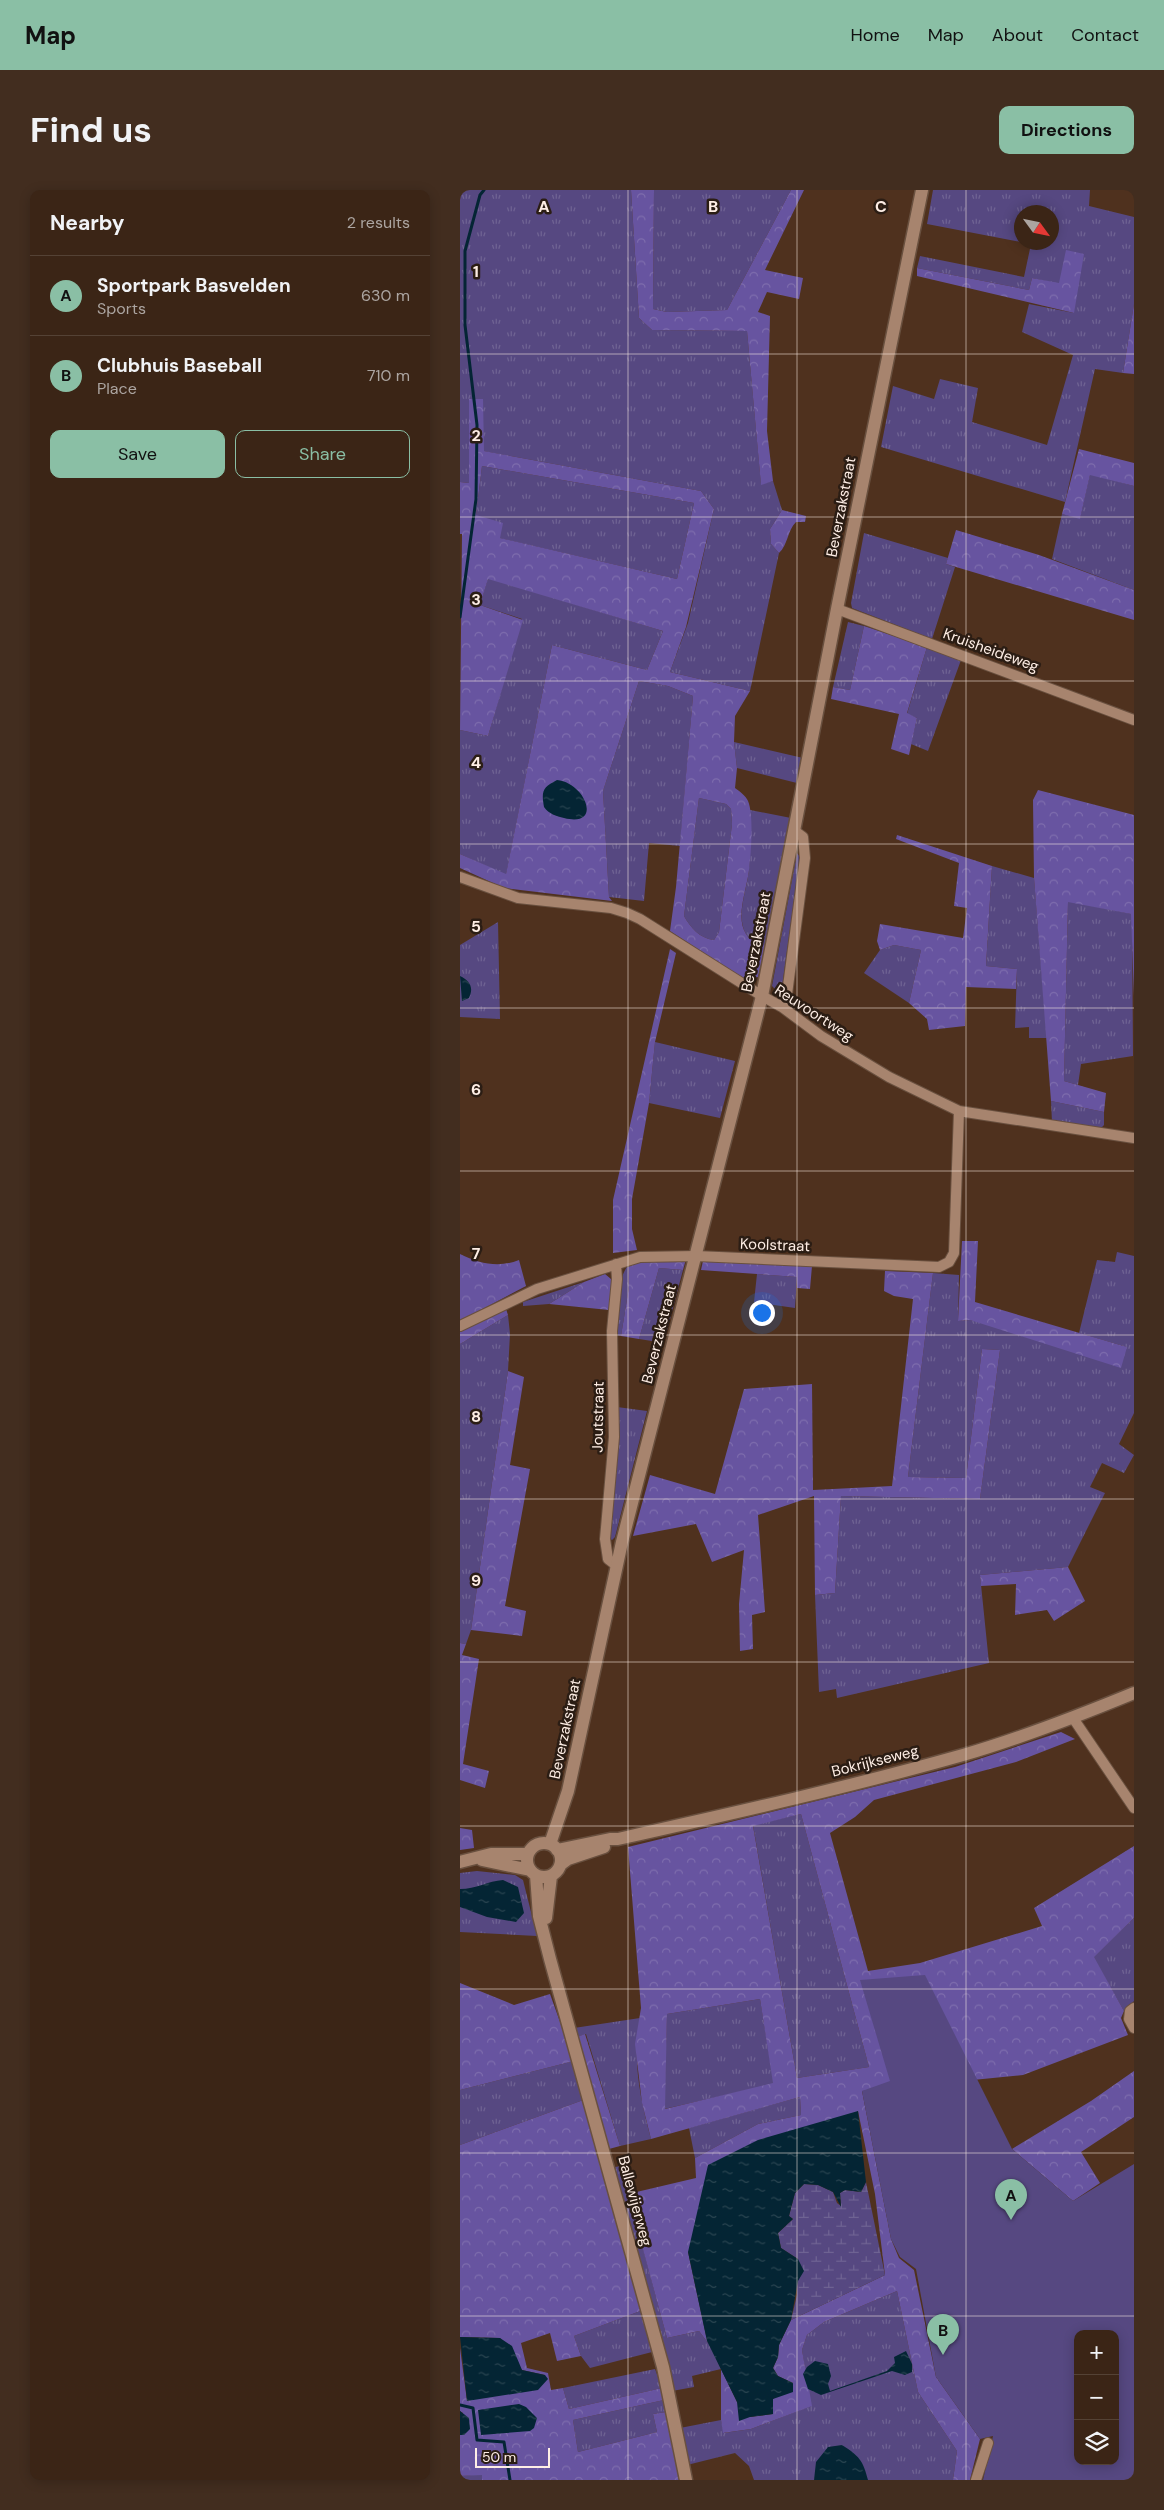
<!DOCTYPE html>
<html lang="en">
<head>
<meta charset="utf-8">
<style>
  body { margin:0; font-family:"DM Sans",sans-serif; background:#422d1f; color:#f1f3f6 }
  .controls { position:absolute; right:15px; bottom:15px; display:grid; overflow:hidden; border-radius:10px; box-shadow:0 2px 12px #0003 }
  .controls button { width:45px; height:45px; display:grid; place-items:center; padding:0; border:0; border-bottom:1px solid #544235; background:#3b2516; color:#f1f3f6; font:25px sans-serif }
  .compass { position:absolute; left:554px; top:15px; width:45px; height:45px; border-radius:50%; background:#3b2516; box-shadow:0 2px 12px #0003; rotate:123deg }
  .scale { position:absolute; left:15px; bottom:12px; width:75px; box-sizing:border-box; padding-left:5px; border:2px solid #feeee5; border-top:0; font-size:14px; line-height:18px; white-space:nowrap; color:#feeee5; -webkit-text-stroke:4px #2b1d14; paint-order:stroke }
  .you { position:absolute; left:301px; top:1122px; width:18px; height:18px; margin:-12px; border:4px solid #fff; border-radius:50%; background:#1a73e8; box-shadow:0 0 0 8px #1a73e833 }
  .badge { display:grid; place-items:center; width:32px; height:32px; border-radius:50%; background:#8abfa5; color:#111; font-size:16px; font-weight:700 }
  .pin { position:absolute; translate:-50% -41px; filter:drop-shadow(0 1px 2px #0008) }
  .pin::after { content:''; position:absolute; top:26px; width:18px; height:15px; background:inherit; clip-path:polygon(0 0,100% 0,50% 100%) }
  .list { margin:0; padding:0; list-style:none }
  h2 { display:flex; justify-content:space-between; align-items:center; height:65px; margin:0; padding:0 20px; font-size:21px }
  h2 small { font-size:16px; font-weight:400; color:#aca5a1 }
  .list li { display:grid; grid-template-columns:32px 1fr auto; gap:15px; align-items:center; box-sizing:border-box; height:80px; padding:0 20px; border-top:1px solid #544235 }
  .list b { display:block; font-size:19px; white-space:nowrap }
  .list p { margin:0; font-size:16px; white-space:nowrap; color:#aca5a1 }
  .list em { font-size:16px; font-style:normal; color:#aca5a1 }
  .actions { display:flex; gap:10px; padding:15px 20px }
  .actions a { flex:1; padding:11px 0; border:1px solid #8abfa5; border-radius:10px; text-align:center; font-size:18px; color:#8abfa5 }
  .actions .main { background:#8abfa5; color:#111 }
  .icon { flex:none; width:28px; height:28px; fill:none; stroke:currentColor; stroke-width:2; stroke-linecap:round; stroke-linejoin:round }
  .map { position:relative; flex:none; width:674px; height:2290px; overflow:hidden; border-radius:10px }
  header { display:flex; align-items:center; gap:30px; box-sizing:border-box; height:70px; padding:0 25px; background:#8abfa5; color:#111 }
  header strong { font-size:24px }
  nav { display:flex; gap:28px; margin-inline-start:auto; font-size:18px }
  .intro { display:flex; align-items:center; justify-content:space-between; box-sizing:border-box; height:120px; padding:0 30px }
  h1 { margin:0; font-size:35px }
  .button { padding:12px 22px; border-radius:10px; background:#8abfa5; color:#111; font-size:18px; font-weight:700 }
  main { display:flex; gap:30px; padding:0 30px }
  aside { flex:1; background:#3b2516; border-radius:10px; box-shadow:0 2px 12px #0003 }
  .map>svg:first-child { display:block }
  .grass { fill:url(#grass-tufts) }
  .forest { fill:url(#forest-crowns); fill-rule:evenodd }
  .wetland { fill:url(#wetland-marsh) }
  .green { fill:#564881; fill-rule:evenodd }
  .water { fill:url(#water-ripples) }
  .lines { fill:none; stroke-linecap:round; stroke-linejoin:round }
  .stream { stroke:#042534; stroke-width:3 }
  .minor-casing { stroke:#69503f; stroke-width:12 }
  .tertiary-casing { stroke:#69503f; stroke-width:15 }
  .minor { stroke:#a7846e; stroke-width:10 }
  .tertiary { stroke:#a7846e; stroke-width:12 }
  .grid { fill:none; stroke:#feeee5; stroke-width:1; stroke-opacity:0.55 }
  .labels { text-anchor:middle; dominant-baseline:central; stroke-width:5; stroke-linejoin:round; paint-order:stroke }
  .street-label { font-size:15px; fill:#feeee5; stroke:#2b1d14 }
  .grid-label { font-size:16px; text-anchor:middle; font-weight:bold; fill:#feeee5; stroke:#2b1d14; stroke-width:5; stroke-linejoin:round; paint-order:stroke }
</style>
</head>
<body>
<header>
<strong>Map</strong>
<nav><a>Home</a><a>Map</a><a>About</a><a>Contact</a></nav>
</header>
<div class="intro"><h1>Find us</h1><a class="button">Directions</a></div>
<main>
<aside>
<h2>Nearby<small>2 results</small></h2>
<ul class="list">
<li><span class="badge">A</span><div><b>Sportpark Basvelden</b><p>Sports</p></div><em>630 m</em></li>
<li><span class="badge">B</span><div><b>Clubhuis Baseball</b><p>Place</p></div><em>710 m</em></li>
</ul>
<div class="actions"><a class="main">Save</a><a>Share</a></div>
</aside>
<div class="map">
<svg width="674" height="2290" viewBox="0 0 674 2290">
  <defs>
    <pattern id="grass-tufts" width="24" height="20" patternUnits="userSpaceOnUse" patternTransform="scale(1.25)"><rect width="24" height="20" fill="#564881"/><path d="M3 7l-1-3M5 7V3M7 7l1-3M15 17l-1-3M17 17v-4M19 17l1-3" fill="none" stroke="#6f6393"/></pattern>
    <pattern id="forest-crowns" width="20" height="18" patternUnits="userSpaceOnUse" patternTransform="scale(1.25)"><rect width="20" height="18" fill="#6754a0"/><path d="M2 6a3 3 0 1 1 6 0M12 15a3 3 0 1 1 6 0" fill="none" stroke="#7e6dad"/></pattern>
    <pattern id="wetland-marsh" width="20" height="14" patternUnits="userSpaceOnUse" patternTransform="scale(1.25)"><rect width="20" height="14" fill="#564881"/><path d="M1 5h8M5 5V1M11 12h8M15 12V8" fill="none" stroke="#6f6393"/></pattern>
    <pattern id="water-ripples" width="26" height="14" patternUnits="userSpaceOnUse" patternTransform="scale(1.25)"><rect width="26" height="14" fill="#042534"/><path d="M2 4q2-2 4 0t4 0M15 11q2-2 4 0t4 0" fill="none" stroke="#2a4551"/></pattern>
  </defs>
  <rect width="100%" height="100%" fill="#4f311e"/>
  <path class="grass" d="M 0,0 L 171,0 L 179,128 L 192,140 L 287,141 L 301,294 L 313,291 L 322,320 L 310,339 L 311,354 L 319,363 L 290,501 L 210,482 L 228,433 L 254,319 L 241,301 L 23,261 L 23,209 L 9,209 L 9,293 L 0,292 Z
    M 194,0 L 331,0 L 267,120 L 207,122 L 193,119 Z
    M 473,0 L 630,0 L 629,16 L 674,27 L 674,114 L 663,183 L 635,179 L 605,312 L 421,257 L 433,196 L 474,209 L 480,189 L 518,198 L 512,232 L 587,255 L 613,165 L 562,142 L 569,114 L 614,123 L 599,94 L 572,88 L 569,100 L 457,78 L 460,66 L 564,87 L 571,54 L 566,53 L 592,52 L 592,22 L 562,22 L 561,52 L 467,34 Z
    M 22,276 L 234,313 L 217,389 L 39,348 L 16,325 Z
    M 630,284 L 674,296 L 674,400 L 592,369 L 602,324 L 620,328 Z
    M 404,343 L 488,368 L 486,374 L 495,377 L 472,449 L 392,418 L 391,413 Z
    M 28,388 L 203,441 L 187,480 L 92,455 L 46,685 L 0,664 L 0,540 L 28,546 L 62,429 L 20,415 Z
    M 388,432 L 404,436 L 390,500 L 373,497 Z
    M 467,457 L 501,470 L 468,561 L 451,554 L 457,528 L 447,524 Z
    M 179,491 L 208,496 L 233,506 L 220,656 L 189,653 L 184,711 L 149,707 L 143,601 Z
    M 274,552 L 343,568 L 337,593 L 277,578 Z
    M 239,608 L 266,614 L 271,619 L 272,634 L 259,742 L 254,750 C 239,748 231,738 224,726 Z
    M 290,620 L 331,628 L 306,755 C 299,753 290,751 286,744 C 275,725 288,698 289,678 C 291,659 290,639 290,620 Z
    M 337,663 L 340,667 L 322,797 L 315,799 L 312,796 Z
    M 532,676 L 574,688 L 587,848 L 569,848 L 569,837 L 555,838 L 557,779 L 526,776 Z
    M 608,711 L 672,724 L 673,866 L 621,874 L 618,895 L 604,891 Z
    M 38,732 L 40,829 L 0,827 L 0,755 Z
    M 434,755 L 461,760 L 449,813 L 404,783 L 420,760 Z
    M 195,852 L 275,871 L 260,928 L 189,913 Z
    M 591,911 L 644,922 L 644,935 L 641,938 L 592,932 Z
    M 657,1062 L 674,1066 L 674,1223 L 659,1254 L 674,1265 L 664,1283 L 642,1273 L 630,1297 L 645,1303 L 608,1377 L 520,1385 L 529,1473 L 377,1508 L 376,1499 L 359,1502 L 355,1405 L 375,1403 L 381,1306 L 520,1309 L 540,1160 L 522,1159 L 506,1288 L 448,1287 L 473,1083 L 499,1085 L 498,1131 L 510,1130 L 667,1157 L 619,1143 L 637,1070 L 655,1072 Z
    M 168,1075 L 169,1097 L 161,1146 L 156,1145 C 158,1122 155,1094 168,1075 Z
    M 199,1078 L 223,1080 L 205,1148 L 193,1146 L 192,1151 L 179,1149 Z
    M 297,1084 L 337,1087 L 335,1118 L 294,1112 Z
    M 124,1092 L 89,1114 L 63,1116 L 63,1112 Z
    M 48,1125 L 50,1144 L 48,1181 L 11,1440 L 6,1454 L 0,1453 L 0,1154 Z
    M 157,1217 L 187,1221 L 155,1347 L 152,1350 L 149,1348 Z
    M 341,1624 L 409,1877 L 337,1888 L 293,1635 Z
    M 17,1681 L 55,1685 L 63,1690 L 77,1746 L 0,1742 L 0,1683 Z
    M 674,1728 L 674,1811 L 664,1821 L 633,1767 Z
    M 300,1809 L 314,1894 L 204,1919 L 207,1824 Z
    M 180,1828 C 172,1870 180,1908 191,1949 L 160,1956 L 126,1844 L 117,1847 L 114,1838 Z
    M 114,1871 L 126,1909 L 0,1955 L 0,1900 Z
    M 340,1907 L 341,1925 L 298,1934 L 235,1968 L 229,1938 Z
    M 161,1976 L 207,2148 L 239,2141 L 251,2157 L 261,2179 L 232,2186 L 234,2197 L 212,2201 L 155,1977 Z
    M 437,2101 L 458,2202 L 497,2261 L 493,2290 L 294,2290 L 289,2276 L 275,2263 L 227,2275 L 220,2238 L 261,2230 L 264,2243 L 291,2239 L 351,2216 L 342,2160 L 347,2145 L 364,2132 Z
    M 183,2120 L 192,2162 L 130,2178 L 121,2166 L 114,2146 Z
    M 195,2179 L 202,2198 L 109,2219 L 103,2198 Z
    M 204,2210 L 206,2222 L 193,2224 L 197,2242 L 118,2262 L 113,2230 Z
    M 22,2284 L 22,2290 L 3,2290 L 2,2286 Z"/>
  <path class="forest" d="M 171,0 L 194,0 L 193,119 L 207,122 L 267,120 L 331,0 L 344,0 L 305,80 L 343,88 L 339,109 L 307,102 L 298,122 L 310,126 L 307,241 L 313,291 L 301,295 L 287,141 L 192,140 L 179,128 Z
    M 606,60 L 624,64 L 614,123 L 457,86 L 457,78 L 569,100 L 572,88 L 599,93 Z
    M 674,114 L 674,184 L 663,183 Z
    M 9,209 L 23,209 L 24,261 L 241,301 L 254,319 L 226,437 L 210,482 L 290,501 L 275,526 L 274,552 L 277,578 L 275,598 C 279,601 286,606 288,611 C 294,625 291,664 289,680 C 287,699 275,727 286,744 C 290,751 299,753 306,755 L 298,787 L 285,790 L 210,741 L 216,697 L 233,506 L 208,496 L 179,491 L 143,601 L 149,707 L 152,711 L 44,698 L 0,678 L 0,664 L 46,684 L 92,455 L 187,480 L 203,441 L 28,389 L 20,415 L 63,430 L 28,546 L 0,540 L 2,344 L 0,344 L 0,292 L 9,293 ZM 22,276 L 234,313 L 217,389 L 40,348 L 43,333 L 16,325 ZM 239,608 L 266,614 L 271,619 L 272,634 L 259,742 L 254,750 C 239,748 231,738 224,726 Z
    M 619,259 L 674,273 L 674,296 L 630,285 L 620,329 L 602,324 Z
    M 322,320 L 346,326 L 345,332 L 336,332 C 327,341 328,355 319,363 L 311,354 L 310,339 Z
    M 496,340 L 579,365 L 674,400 L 674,430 L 486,374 Z
    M 404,436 L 467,457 L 447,523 L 457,528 L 449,565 L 431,559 L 439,524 L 371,509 L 373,497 L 390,500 Z
    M 578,600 L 674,625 L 674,806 L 671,724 L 608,712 L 604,891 L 646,903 L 644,922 L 591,911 L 574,688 L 573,610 Z
    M 437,645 L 532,676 L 526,776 L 557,779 L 556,799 L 506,797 L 505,836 L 469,840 L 467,829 L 449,813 L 461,760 L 434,755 L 420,760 L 417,751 L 420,734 L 503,748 L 507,718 L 494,716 L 499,673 L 436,649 Z
    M 210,759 L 216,763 L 195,852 L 189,913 L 172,1009 L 172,1039 L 177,1060 L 153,1063 L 153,1010 Z
    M 502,1051 L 518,1051 L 515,1112 L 667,1157 L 661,1178 L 510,1130 L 498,1131 Z
    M 0,1064 C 20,1074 39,1078 59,1070 L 66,1096 L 0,1131 Z
    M 226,1069 L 223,1080 L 199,1078 L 179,1149 L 161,1146 L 169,1097 L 168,1075 L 173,1072 Z
    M 243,1071 L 352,1076 L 350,1099 L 337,1098 L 337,1087 L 241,1080 Z
    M 425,1081 L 473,1083 L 448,1287 L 506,1288 L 522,1159 L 540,1160 L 520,1309 L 381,1306 L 375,1403 L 355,1405 L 354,1306 L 298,1325 L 305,1422 L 292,1425 L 293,1459 L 280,1461 L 279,1414 L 284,1360 L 252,1372 L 236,1334 L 173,1346 L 190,1285 L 255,1304 L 284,1199 L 352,1194 L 353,1300 L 432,1296 L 453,1109 L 434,1106 L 424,1101 Z
    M 145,1084 L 151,1089 L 153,1100 L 149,1120 L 89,1114 L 124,1092 Z
    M 46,1119 L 48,1125 L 0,1154 L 0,1142 Z
    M 48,1181 L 64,1187 L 50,1275 L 70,1279 L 45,1416 L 66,1421 L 62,1446 L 11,1440 Z
    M 608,1377 L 625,1411 L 594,1431 L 587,1420 L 555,1425 L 556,1394 L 521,1396 L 520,1385 Z
    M 0,1453 L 6,1454 L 2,1465 L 19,1469 L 3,1574 L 29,1581 L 25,1598 L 0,1590 Z
    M 601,1542 L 615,1549 L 556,1572 L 414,1610 L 395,1627 L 370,1643 L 408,1781 L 460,1773 L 582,1736 L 574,1718 L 674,1656 L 674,1728 L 634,1767 L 664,1821 L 661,1828 L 668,1845 L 563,1885 L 402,1901 L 431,2049 L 439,2068 L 454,2080 L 476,2187 L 520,2249 L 510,2290 L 493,2290 L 497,2261 L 458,2202 L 437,2101 L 364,2132 L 347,2145 L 342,2160 L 352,2216 L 291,2239 L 263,2243 L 261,2230 L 261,2179 L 277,2212 L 290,2227 L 313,2224 L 313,2209 L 333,2193 L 318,2186 L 313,2178 L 318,2167 L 319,2155 L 331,2130 L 425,2085 L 415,2004 L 398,1921 L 228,2062 L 247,2150 L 251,2157 L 239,2141 L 207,2148 L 168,2004 L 236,1988 L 235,1968 L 298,1934 L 341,1925 L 340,1907 L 191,1949 L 182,1913 L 175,1854 L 181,1818 L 168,1657 L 495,1577 ZM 341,1624 L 409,1877 L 337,1888 L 293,1636 ZM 300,1809 L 313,1893 L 205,1919 L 207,1824 Z
    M 0,1638 L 12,1640 L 14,1658 L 0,1660 Z
    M 0,1793 L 54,1815 L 90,1804 L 114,1871 L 0,1900 Z
    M 125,1844 L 160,1956 L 149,1959 L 117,1847 Z
    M 674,1881 L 674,1927 L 621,1962 L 640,1993 L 613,2011 L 552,1959 L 631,1911 Z
    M 126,1909 L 183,2120 L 114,2146 L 121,2166 L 97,2171 L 90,2143 L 61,2153 L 67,2178 L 88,2183 L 91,2200 L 103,2198 L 109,2219 L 202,2198 L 204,2210 L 113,2230 L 118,2262 L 197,2242 L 193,2224 L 206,2222 L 221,2290 L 22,2290 L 22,2285 L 0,2286 L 0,2245 L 4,2245 L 3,2223 L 0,2221 L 0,2158 L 7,2211 L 85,2185 L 62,2180 L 40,2148 L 0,2147 L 0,1955 Z"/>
  <path class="wetland" d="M 406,1992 L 425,2085 L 331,2130 L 337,2105 L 338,2069 L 321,2058 L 318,2043 L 333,2029 L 329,2026 L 335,2003 L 344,1994 L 358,1995 L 373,2002 L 377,2013 L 381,2016 L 380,2003 L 385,2000 L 401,2002 Z"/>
  <path class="green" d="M 465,1785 L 552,1959 L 613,2011 L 674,1974 L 674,2290 L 523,2290 L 533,2246 L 520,2249 L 476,2187 L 456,2079 L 440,2067 L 431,2049 L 402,1901 L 430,1891 L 400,1790 ZM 618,2144 L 655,2144 L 655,2271 L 618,2271 Z"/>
  <path class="water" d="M 97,590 C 126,593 143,638 104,628 C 96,626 89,624 84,617 C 81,601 83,597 97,590 Z
    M 0,786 C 10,791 14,797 9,808 L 2,811 Z
    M 43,1690 L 58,1697 L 64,1723 L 56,1732 L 27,1727 L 0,1717 L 0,1699 C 16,1699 28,1691 43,1690 Z
    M 398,1921 L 406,1992 L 401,2002 L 385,2000 L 380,2003 L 381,2017 L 373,2002 L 358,1995 L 344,1994 L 335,2003 L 329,2026 L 333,2029 L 318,2043 L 321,2058 L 338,2069 L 344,2081 L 338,2091 L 331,2130 L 319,2155 L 318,2167 L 313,2178 L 318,2186 L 333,2193 L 333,2202 L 313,2209 L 313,2224 L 290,2227 L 279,2231 L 277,2212 L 247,2151 L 228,2062 L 248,1975 L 298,1950 Z
    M 0,2147 L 40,2148 L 52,2156 L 62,2180 L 85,2185 L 88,2189 L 78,2200 L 7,2211 Z
    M 446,2161 L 452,2174 L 452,2182 L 445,2185 L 432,2181 L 361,2205 L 348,2199 L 343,2184 L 347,2177 L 355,2171 L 368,2174 L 371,2186 L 368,2194 L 370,2201 L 427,2181 L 435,2173 L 434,2167 Z
    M 59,2214 L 66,2217 L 77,2228 L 74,2238 L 70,2241 L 21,2245 L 18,2220 Z
    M 0,2221 L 9,2228 L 10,2239 L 4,2245 L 0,2245 Z
    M 382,2255 C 399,2266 403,2270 408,2290 L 354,2290 L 356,2272 L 368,2257 Z"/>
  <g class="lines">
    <path class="stream" d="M 0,427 L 16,309 L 17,235 L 5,135 L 5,61 L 20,5 L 24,0
      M 0,2215 L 13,2218 L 17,2250 L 44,2252 L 50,2290"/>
    <g class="minor-casing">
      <path id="minor" d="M 377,419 L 674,530
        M 0,687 L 58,708 L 151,718 L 167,723 L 180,729 L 302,806 L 322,817 L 361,846 L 429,887 L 499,921 L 674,948
        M 322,817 L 327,804 L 345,668 L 343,647 L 335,641
        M 156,1074 L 157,1089 L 152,1141 L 154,1247 L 145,1349 L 148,1369 L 157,1376
        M 0,1136 L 77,1099 L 180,1067 L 236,1066 L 479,1077 L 489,1072 L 494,1063 L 499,921
        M 613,1528 L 674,1618
        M 674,1818 L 670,1821 L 669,1829 L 674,1838
        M 516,2290 L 528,2253"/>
    </g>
    <g class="tertiary-casing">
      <path id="tertiary" d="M67 1670a17 17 0 1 1 34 0a17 17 0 1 1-34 0Z
        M 90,1654 L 108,1601 L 162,1352 L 302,806 L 377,419 L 462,0
        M 97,1660 L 150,1649 L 158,1649 C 274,1623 390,1597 503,1565 C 562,1548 618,1526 674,1503
        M 22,1670 L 70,1680
        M 0,1672 L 31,1664 L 68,1664
        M 100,1675 L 108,1669 L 144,1657
        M 76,1685 L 79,1726 L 90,1769 L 203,2177 L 226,2290
        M 86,1728 L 91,1686"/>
    </g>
    <use href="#minor" class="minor"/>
    <use href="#tertiary" class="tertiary"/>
  </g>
  <path class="grid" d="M 168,0 L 168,2290M 337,0 L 337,2290M 506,0 L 506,2290M 0,164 L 674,164M 0,327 L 674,327M 0,491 L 674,491M 0,654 L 674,654M 0,818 L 674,818M 0,981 L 674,981M 0,1145 L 674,1145M 0,1309 L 674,1309M 0,1472 L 674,1472M 0,1636 L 674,1636M 0,1799 L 674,1799M 0,1963 L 674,1963M 0,2126 L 674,2126"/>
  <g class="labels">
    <g class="street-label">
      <text transform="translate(381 317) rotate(-79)">Beverzakstraat</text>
      <text transform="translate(531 460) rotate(20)">Kruisheideweg</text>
      <text transform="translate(296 752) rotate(-79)">Beverzakstraat</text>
      <text transform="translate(354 823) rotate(33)">Reuvoortweg</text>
      <text transform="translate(315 1055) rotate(2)">Koolstraat</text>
      <text transform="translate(199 1144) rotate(-76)">Beverzakstraat</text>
      <text transform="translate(138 1227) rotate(-89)">Joutstraat</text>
      <text transform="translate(105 1539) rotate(-78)">Beverzakstraat</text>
      <text transform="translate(415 1571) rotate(-14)">Bokrijkseweg</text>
      <text transform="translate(175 2011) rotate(75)">Ballewijerweg</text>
    </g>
  </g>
  <g class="grid-label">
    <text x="84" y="22">A</text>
    <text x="253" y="22">B</text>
    <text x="421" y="22">C</text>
    <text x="16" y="87">1</text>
    <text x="16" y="251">2</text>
    <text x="16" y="415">3</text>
    <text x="16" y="578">4</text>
    <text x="16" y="742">5</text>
    <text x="16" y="905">6</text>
    <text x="16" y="1069">7</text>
    <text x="16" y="1232">8</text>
    <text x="16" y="1396">9</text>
  </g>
</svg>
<div class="controls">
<button>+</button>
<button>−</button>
<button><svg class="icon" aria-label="layers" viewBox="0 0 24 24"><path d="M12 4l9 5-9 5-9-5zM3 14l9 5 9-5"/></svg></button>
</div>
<svg class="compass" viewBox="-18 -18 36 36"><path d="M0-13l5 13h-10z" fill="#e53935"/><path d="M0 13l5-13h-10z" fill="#aca5a1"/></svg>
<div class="scale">50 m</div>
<div class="you"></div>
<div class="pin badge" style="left:551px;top:2030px">A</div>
<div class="pin badge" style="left:483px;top:2165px">B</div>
</div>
</main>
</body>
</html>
